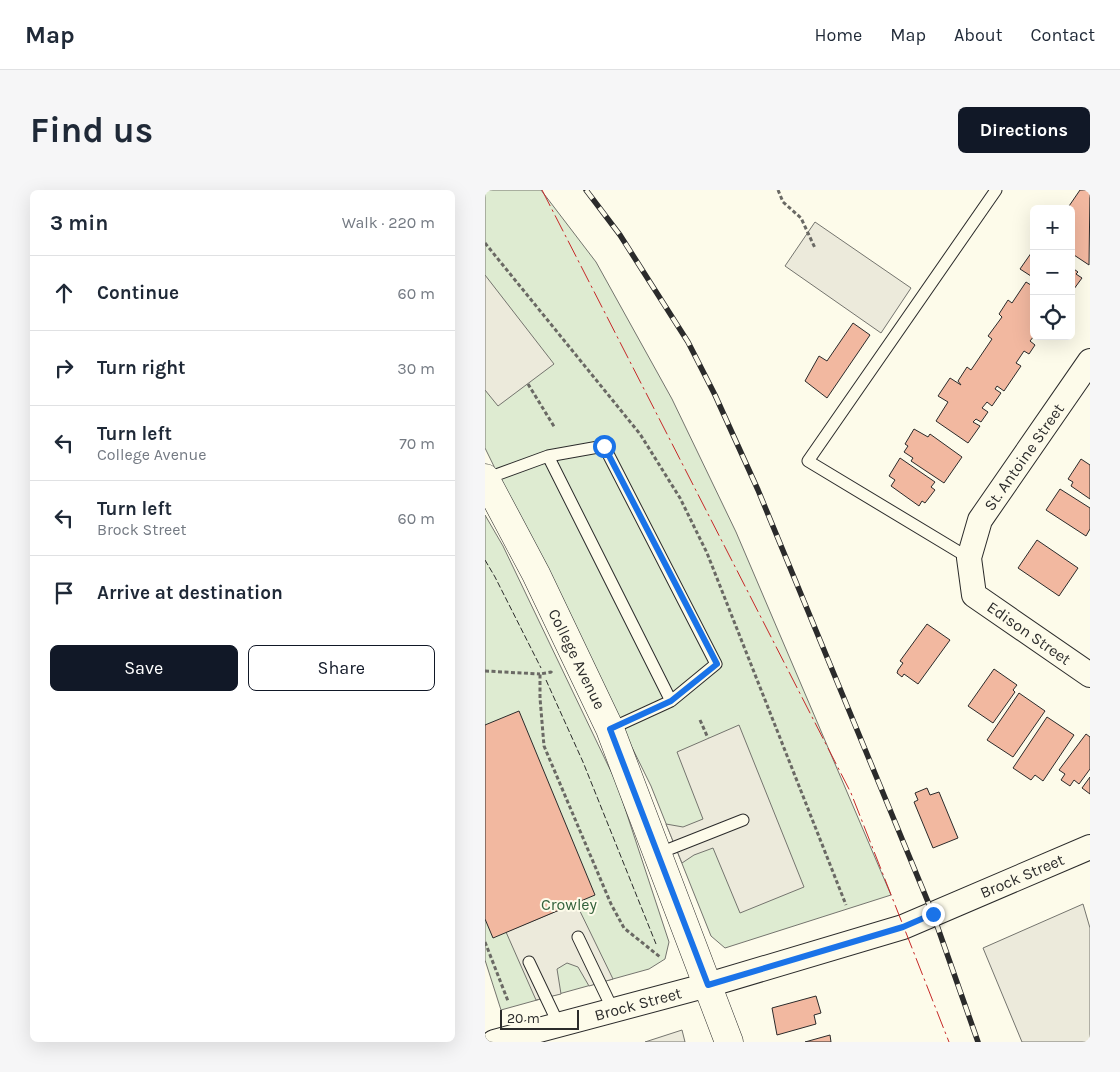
<!DOCTYPE html>
<html lang="en">
<head>
<meta charset="utf-8">
<style>
  body { margin:0; font-family:Karla,sans-serif; background:#f6f6f7; color:#1f2937 }
  .controls { position:absolute; right:15px; top:15px; display:grid; overflow:hidden; border-radius:8px; box-shadow:0 5px 20px #0002 }
  .controls button { width:45px; height:45px; display:grid; place-items:center; padding:0; border:0; border-bottom:1px solid #e0e1e3; background:#fff; color:#1f2937; font:25px sans-serif }
  .scale { position:absolute; left:15px; bottom:12px; width:79px; box-sizing:border-box; padding-left:5px; border:2px solid #2b2b2b; border-top:0; font-size:14px; line-height:18px; white-space:nowrap; color:#2b2b2b; -webkit-text-stroke:4px #fdfbea; paint-order:stroke }
  .stop { position:absolute; width:15px; height:15px; margin:-11px; border:4px solid #1a73e8; border-radius:50%; background:#fff }
  .stop.end { background:#1a73e8; border-color:#fff; box-shadow:0 1px 5px #0008 }
  .list { margin:0; padding:0; list-style:none }
  h2 { display:flex; justify-content:space-between; align-items:center; height:65px; margin:0; padding:0 20px; font-size:21px }
  h2 small { font-size:16px; font-weight:400; color:#747a83 }
  .list li { display:grid; grid-template-columns:32px 1fr auto; gap:15px; align-items:center; box-sizing:border-box; height:75px; padding:0 20px; border-top:1px solid #e0e1e3 }
  .list b { display:block; font-size:19px; white-space:nowrap }
  .list p { margin:0; font-size:16px; white-space:nowrap; color:#747a83 }
  .list em { font-size:16px; font-style:normal; color:#747a83 }
  .actions { display:flex; gap:10px; padding:15px 20px }
  .actions a { flex:1; padding:11px 0; border:1px solid #111827; border-radius:8px; text-align:center; font-size:18px; color:#111827 }
  .actions .main { background:#111827; color:#fff }
  .icon { flex:none; width:28px; height:28px; fill:none; stroke:currentColor; stroke-width:2; stroke-linecap:round; stroke-linejoin:round }
  .map { position:relative; flex:none; width:605px; height:852px; overflow:hidden; border-radius:8px }
  header { display:flex; align-items:center; gap:30px; box-sizing:border-box; height:70px; padding:0 25px; background:#fff; border-bottom:1px solid #e0e1e3 }
  header strong { font-size:24px }
  nav { display:flex; gap:28px; margin-inline-start:auto; font-size:18px }
  .intro { display:flex; align-items:center; justify-content:space-between; box-sizing:border-box; height:120px; padding:0 30px }
  h1 { margin:0; font-size:35px }
  .button { padding:12px 22px; border-radius:8px; background:#111827; color:#fff; font-size:18px; font-weight:700 }
  main { display:flex; gap:30px; padding:0 30px }
  aside { flex:1; background:#fff; border-radius:8px; box-shadow:0 5px 20px #0002 }
  .map>svg:first-child { display:block }
  .green { fill:#deebd1; stroke:#74746e }
  .parking { fill:#eceadb; stroke:#74746e }
  .building { fill:#f2b8a0; stroke:#2b2b2b }
  .lines { fill:none; stroke-linecap:round; stroke-linejoin:round }
  .service-casing { stroke:#2b2b2b; stroke-width:13 }
  .minor-casing { stroke:#2b2b2b; stroke-width:26 }
  .tertiary-casing { stroke:#2b2b2b; stroke-width:29 }
  .path { stroke:#6a6964; stroke-width:3; stroke-dasharray:4 2.5; stroke-linecap:butt }
  .service { stroke:#fdfbea; stroke-width:11 }
  .minor { stroke:#fdfbea; stroke-width:24 }
  .tertiary { stroke:#fdfbea; stroke-width:28 }
  .rail-casing { stroke:#2b2b2b; stroke-width:5.5 }
  .rail { stroke:#fdfbea; stroke-width:4; stroke-dasharray:11; stroke-linecap:butt }
  .fence { stroke:#2b2b2b; stroke-width:1; stroke-dasharray:6 2.5; stroke-linecap:butt }
  .power { stroke:#c62828; stroke-width:1; stroke-dasharray:18 4 2.5 4; stroke-linecap:butt }
  .route { stroke:#1a73e8; stroke-width:6 }
  .labels { text-anchor:middle; dominant-baseline:central; stroke-width:4; stroke-linejoin:round; paint-order:stroke }
  .street-label { font-size:16px; fill:#2b2b2b; stroke:#fdfbea }
  .park-label { font-size:16px; fill:#34623c; stroke:#fdfbea }
</style>
</head>
<body>
<header>
<strong>Map</strong>
<nav><a>Home</a><a>Map</a><a>About</a><a>Contact</a></nav>
</header>
<div class="intro"><h1>Find us</h1><a class="button">Directions</a></div>
<main>
<aside>
<h2>3 min<small>Walk · 220 m</small></h2>
<ul class="list">
<li><svg class="icon" aria-label="ahead" viewBox="0 0 24 24"><path d="M12 20V5M6 11l6-6 6 6"/></svg><div><b>Continue</b></div><em>60 m</em></li>
<li><svg class="icon" aria-label="right" viewBox="0 0 24 24"><path d="M7 20v-9h11M14 6l5 5-5 5"/></svg><div><b>Turn right</b></div><em>30 m</em></li>
<li><svg class="icon" aria-label="left" viewBox="0 0 24 24"><path d="M17 20v-9H6M10 6l-5 5 5 5"/></svg><div><b>Turn left</b><p>College Avenue</p></div><em>70 m</em></li>
<li><svg class="icon" aria-label="left" viewBox="0 0 24 24"><path d="M17 20v-9H6M10 6l-5 5 5 5"/></svg><div><b>Turn left</b><p>Brock Street</p></div><em>60 m</em></li>
<li><svg class="icon" aria-label="arrive" viewBox="0 0 24 24"><path d="M6 21V4h12l-3 4 3 4H6"/></svg><div><b>Arrive at destination</b></div></li>
</ul>
<div class="actions"><a class="main">Save</a><a>Share</a></div>
</aside>
<div class="map">
<svg width="605" height="852" viewBox="0 0 605 852">
  <rect width="100%" height="100%" fill="#fdfbea"/>
  <path class="green" d="M 0,0 L 56,0 L 111,72 L 187,209 L 251,342 L 406,705 L 240,758 L 226,746 L 166,596 L 0,258 Z
    M 0,325 L 18,356 L 132,594 L 184,752 L 180,769 L 164,779 L 16,820 L 0,770 Z"/>
  <path class="parking" d="M 330,32 L 426,98 L 396,143 L 300,76 Z
    M 0,85 L 69,174 L 13,216 L 0,200 Z
    M 254,535 L 319,697 L 255,723 L 228,658 L 209,665 L 197,673 L 181,634 L 198,637 L 218,629 L 192,562 Z
    M 91,713 L 128,789 L 104,796 L 93,777 L 82,773 L 72,779 L 76,804 L 51,810 L 21,742 Z
    M 598,714 L 605,738 L 605,852 L 537,852 L 498,758 Z
    M 197,840 L 200,852 L 160,852 Z"/>
  <path class="building" d="M 595,0 L 605,0 L 604,75 L 586,63 L 586,19 L 582,19 Z
    M 549,59 L 549,88 L 535,79 Z
    M 586,77 L 593,82 L 591,84 L 597,88 L 586,103 Z
    M 541,92 L 549,97 L 549,146 L 545,151 L 550,155 L 544,164 L 539,161 L 531,173 L 536,176 L 519,201 L 512,196 L 510,199 L 516,203 L 507,216 L 502,212 L 497,218 L 503,222 L 496,232 L 491,229 L 488,232 L 495,236 L 483,253 L 451,231 L 463,212 L 453,206 L 465,188 L 476,195 L 473,191 L 482,177 L 486,180 L 507,149 L 503,146 L 517,127 L 514,124 L 523,110 L 527,113 Z
    M 368,133 L 385,145 L 342,208 L 320,191 L 334,166 L 342,171 Z
    M 429,239 L 443,247 L 445,244 L 477,267 L 459,293 L 426,271 L 428,268 L 419,262 L 423,256 L 420,254 Z
    M 415,268 L 450,292 L 446,297 L 450,300 L 440,313 L 437,311 L 434,316 L 406,296 L 410,290 L 404,286 Z
    M 596,269 L 605,275 L 605,309 L 586,296 L 588,292 L 583,289 Z
    M 575,299 L 605,318 L 605,339 L 601,346 L 561,320 Z
    M 552,350 L 593,378 L 574,406 L 533,378 Z
    M 442,434 L 465,450 L 433,494 L 419,484 L 417,487 L 412,483 L 413,480 L 418,473 L 415,471 Z
    M 509,479 L 532,495 L 528,500 L 530,502 L 508,533 L 483,516 Z
    M 534,503 L 560,521 L 528,567 L 502,550 Z
    M 34,521 L 110,705 L 8,748 L 0,729 L 0,535 Z
    M 562,527 L 589,545 L 558,591 L 550,585 L 546,590 L 528,578 Z
    M 601,544 L 605,547 L 605,579 L 594,594 L 589,590 L 585,596 L 576,590 L 580,584 L 574,580 Z
    M 605,587 L 605,604 L 597,598 Z
    M 442,598 L 445,605 L 454,602 L 473,648 L 448,658 L 429,612 L 433,610 L 430,603 Z
    M 331,806 L 336,823 L 329,825 L 331,834 L 292,845 L 287,818 Z
    M 345,845 L 346,852 L 320,852 Z"/>
  <g class="lines">
    <g class="service-casing">
      <path id="service" d="M 63,266 L 119,256 L 231,474 L 186,511
        M 0,289 L 63,266 L 186,511 L 125,539
        M 484,368 L 323,271 L 511,0
        M 172,664 L 258,630
        M 93,747 L 128,820
        M 44,772 L 74,835"/>
    </g>
    <g class="minor-casing">
      <path id="minor" d="M 605,171 L 495,330 L 484,368 L 489,405 L 605,485
        M 9,852 L 223,795 L 418,737 L 605,657"/>
    </g>
    <g class="tertiary-casing">
      <path id="tertiary" d="M 0,288 L 51,384 L 125,539 L 244,852"/>
    </g>
    <path class="path" d="M 293,0 L 298,12 L 316,28 L 330,58
      M 0,53 L 155,244 L 195,308 L 222,363 L 361,715
      M 43,194 L 70,238
      M 0,481 L 55,484
      M 67,483 L 66,482 L 55,484 L 55,508 L 59,556 L 126,714 L 139,738 L 175,767
      M 215,530 L 223,548
      M 0,752 L 23,811"/>
    <use href="#service" class="service"/>
    <use href="#minor" class="minor"/>
    <use href="#tertiary" class="tertiary"/>
    <g class="rail-casing">
      <path id="rail" d="M 101,0 L 135,45 L 203,152 L 230,205 L 273,300 L 448,724 L 493,852"/>
    </g>
    <use href="#rail" class="rail"/>
    <path class="fence" d="M 0,370 L 10,387 L 56,478
      M 61,490 L 98,572 L 171,754"/>
    <path class="power" d="M 57,0 L 366,603 L 464,852"/>
  </g>
  <g class="lines">
    <path class="route" d="M 119,256 L 232,474 L 186,511 L 125,539 L 223,795 L 418,737 L 448,724"/>
  </g>
  <g class="labels">
    <g class="street-label">
      <text transform="translate(539 267) rotate(-55)">St. Antoine Street</text>
      <text transform="translate(544 443) rotate(35)">Edison Street</text>
      <text transform="translate(92 469) rotate(64)">College Avenue</text>
      <text transform="translate(537 686) rotate(-23)">Brock Street</text>
      <text transform="translate(153 814) rotate(-15)">Brock Street</text>
    </g>
    <g class="park-label">
      <text x="84" y="714">Crowley</text>
    </g>
  </g>
</svg>
<div class="controls">
<button>+</button>
<button>−</button>
<button><svg class="icon" aria-label="locate" viewBox="0 0 24 24"><circle cx="12" cy="12" r="6"/><path d="M12 2v4M12 18v4M2 12h4M18 12h4"/></svg></button>
</div>
<div class="scale">20 m</div>
<div class="stop" style="left:119px;top:256px"></div>
<div class="stop end" style="left:448px;top:724px"></div>
</div>
</main>
</body>
</html>
